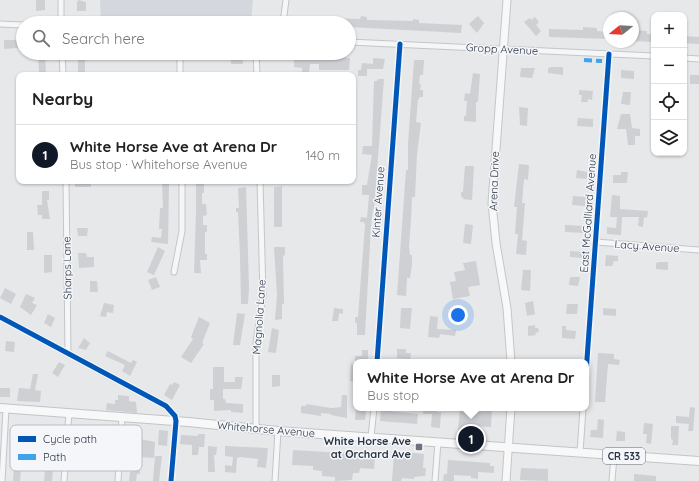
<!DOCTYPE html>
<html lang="en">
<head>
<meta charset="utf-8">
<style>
  body { margin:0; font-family:Quicksand,sans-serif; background:#f6f6f6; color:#222 }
  .controls { position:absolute; right:12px; top:12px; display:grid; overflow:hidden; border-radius:8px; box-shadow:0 1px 3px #0004 }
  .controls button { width:36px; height:36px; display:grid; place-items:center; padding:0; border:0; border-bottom:1px solid #e0e0e0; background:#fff; color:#222; font:20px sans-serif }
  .compass { position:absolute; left:603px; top:12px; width:36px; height:36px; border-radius:50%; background:#fff; box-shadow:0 1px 3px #0004; rotate:252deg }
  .you { position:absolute; left:458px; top:315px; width:14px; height:14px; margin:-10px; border:3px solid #fff; border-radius:50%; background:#1a73e8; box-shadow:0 0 0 6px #1a73e833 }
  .badge { display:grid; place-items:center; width:26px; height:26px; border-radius:50%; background:#111827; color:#fff; font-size:13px; font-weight:700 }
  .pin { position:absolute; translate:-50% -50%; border:2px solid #fff; box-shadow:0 1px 4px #0006 }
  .popup { position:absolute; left:353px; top:359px; width:236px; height:52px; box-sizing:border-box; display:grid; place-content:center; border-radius:8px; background:#fff; filter:drop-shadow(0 1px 3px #0005); font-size:13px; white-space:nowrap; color:#767676 }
  .popup b { font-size:15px; color:#222 }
  .popup::after { content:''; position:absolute; left:50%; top:100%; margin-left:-8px; border:8px solid transparent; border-top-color:#fff }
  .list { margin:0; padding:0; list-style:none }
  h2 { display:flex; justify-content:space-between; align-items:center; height:52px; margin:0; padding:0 16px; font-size:17px }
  h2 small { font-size:13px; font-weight:400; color:#767676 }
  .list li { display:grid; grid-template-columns:26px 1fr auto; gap:12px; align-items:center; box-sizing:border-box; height:60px; padding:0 16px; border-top:1px solid #e0e0e0 }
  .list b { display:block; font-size:15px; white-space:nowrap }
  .list p { margin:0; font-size:13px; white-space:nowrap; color:#767676 }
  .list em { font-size:13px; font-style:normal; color:#767676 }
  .icon { flex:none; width:22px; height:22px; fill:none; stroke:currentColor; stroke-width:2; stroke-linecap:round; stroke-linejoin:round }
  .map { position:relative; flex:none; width:699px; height:481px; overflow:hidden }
  .search { position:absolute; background:#fff; box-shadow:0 1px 3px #0004; left:16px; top:16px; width:340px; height:44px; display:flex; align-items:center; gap:10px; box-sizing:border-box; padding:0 14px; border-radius:22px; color:#767676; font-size:15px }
  .panel { position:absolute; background:#fff; box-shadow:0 1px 3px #0004; left:16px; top:72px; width:340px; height:112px; border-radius:8px }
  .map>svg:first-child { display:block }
  .built { fill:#d4d7dd }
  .building { fill:#ced0d3 }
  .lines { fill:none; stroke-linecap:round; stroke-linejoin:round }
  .minor-casing { stroke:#c4c6c8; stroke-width:7 }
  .tertiary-casing { stroke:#c4c6c8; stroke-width:8 }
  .secondary-casing { stroke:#c4c6c8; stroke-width:9 }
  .primary-casing { stroke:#c2c5c8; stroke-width:10 }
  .minor { stroke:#f5f6f7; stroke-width:5 }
  .tertiary { stroke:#f5f6f7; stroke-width:6 }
  .secondary { stroke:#f8f8f8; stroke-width:7 }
  .primary { stroke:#f8f8f8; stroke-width:8 }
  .quiet { stroke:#3ea3ec; stroke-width:4; stroke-dasharray:8 4; stroke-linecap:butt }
  .cycleway-casing { stroke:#f4f6f9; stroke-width:8 }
  .cycleway { stroke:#0057b8; stroke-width:5 }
  .poi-dot { fill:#6c737f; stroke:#f4f6f9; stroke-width:1.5 }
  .labels { text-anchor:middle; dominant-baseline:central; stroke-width:3; stroke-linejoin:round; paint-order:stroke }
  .shield { fill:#f4f6f9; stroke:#676e7b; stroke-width:1 }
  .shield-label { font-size:10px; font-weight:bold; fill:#2b3445 }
  .street-label { font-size:11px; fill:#2b3445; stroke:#f4f6f9 }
  .poi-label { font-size:11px; font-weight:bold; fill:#2b3445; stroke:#f4f6f9; text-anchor:end }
  .key { fill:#f4f6f9; stroke:#b8bcc3; stroke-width:1 }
  .key-label { font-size:11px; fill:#2b3445 }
</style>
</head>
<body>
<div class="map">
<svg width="699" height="481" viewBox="0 0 699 481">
  <rect width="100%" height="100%" fill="#e6e8ea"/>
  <path class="built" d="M 100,0 L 253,0 L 251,23 L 101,23 Z"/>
  <path class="building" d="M 36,0 L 45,0 L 45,10 L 36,11 Z
    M 79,0 L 86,2 L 86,11 L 77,11 L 77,2 Z
    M 255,16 L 269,16 L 269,23 L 254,23 Z
    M 361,16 L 367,17 L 367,20 L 370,20 L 413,21 L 413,19 L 419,20 L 419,23 L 462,25 L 461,33 L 349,27 L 349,23 L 298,23 L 298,17 L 360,19 Z
    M 478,16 L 484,23 L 477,33 L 469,24 Z
    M 535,17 L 539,22 L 536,25 L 541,31 L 536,36 L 524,22 L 530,18 L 531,20 Z
    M 583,27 L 597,28 L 597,31 L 609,32 L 609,39 L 549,37 L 549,29 L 583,30 Z
    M 633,30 L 647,31 L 647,34 L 653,34 L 653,42 L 633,41 Z
    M 684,36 L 699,37 L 699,44 L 684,43 Z
    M 4,40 L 18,40 L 18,48 L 4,49 Z
    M 38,53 L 45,53 L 46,74 L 39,74 Z
    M 231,55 L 242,55 L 243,64 L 231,64 Z
    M 294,57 L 350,58 L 349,70 L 319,70 L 319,64 L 310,64 L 309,72 L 302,72 L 302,68 L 294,67 Z
    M 78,58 L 85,58 L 85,75 L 78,75 Z
    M 373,58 L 385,59 L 383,69 L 367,69 L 367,76 L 358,76 L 358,70 L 361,70 L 362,63 L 373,64 Z
    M 414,60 L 424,60 L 423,75 L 420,75 L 419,84 L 421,84 L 420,90 L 423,90 L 423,97 L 420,97 L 418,100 L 416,122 L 421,123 L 417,154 L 415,197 L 412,197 L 411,219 L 409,247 L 410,255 L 412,255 L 412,265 L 410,278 L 407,278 L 406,296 L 397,295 L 406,170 L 408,170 L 408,144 Z
    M 552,67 L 563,67 L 563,75 L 548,73 L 548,68 Z
    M 521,68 L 535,68 L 532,78 L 520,77 Z
    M 621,70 L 634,71 L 634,79 L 621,78 Z
    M 473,73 L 480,74 L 478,102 L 476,102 L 476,122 L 464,121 L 464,116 L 466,116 L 467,101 L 464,101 L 465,93 L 470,94 Z
    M 690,75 L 699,75 L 699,84 L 690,84 Z
    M 378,79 L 384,79 L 374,210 L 373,209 L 371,226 L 365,335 L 357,335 L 357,323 L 355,323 L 355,317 L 358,317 L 365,225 L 364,222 L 360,222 L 361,217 L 367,218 L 369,195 L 362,195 L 362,185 L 367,185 L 372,155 L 362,154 L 363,146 L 372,146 L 374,81 L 377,81 Z
    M 579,90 L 593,91 L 592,100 L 588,99 L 588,102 L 581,102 L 582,95 L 579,95 Z
    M 623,92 L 631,92 L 630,105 L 621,104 Z
    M 519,107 L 528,108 L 527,126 L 520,125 Z
    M 621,114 L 630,114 L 632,128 L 640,129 L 640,136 L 635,136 L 635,145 L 628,145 L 626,129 L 617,129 Z
    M 578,118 L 593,119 L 593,127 L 577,126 Z
    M 519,164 L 529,165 L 528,180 L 524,179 L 522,203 L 525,203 L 522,240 L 527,241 L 526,255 L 516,254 L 518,234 L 515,234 L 517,207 L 514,207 Z
    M 465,166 L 474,166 L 472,200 L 463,199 L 463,197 L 461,197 L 461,192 L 463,192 Z
    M 577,170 L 587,172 L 587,179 L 576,178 Z
    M 621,172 L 628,172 L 627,183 L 613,183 L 613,175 L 621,175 Z
    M 75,181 L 88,181 L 91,182 L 91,187 L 75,187 Z
    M 162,182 L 169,182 L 168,244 L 151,242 L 152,237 L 161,238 L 162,229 L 159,229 L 160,208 L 163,208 Z
    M 196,184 L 204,184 L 204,193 L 202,193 L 202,204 L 206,204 L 207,215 L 203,216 L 203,225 L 207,225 L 207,232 L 205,232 L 205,254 L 207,254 L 207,260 L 200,260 L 201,273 L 194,273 L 196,211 Z
    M 282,186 L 282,227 L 274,227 L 274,187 Z
    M 246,187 L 249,288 L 248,304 L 241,304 L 240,256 L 238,212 L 236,212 L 236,208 L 239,208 L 238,188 Z
    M 42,191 L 49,191 L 49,200 L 47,200 L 50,219 L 42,219 L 42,215 L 38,215 L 37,205 L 42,205 Z
    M 612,195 L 620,196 L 620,209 L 648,211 L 647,218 L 644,217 L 643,227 L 638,226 L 639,217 L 622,217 L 621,235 L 607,234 L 607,227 L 616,228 L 617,217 L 610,217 Z
    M 573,196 L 586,197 L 585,206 L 572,205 Z
    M 465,224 L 473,225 L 471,244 L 463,243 Z
    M 565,225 L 585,226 L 585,233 L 565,232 Z
    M 77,228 L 88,228 L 87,236 L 78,236 Z
    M 27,232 L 33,232 L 34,250 L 27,250 Z
    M 158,247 L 165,251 L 154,275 L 147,272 Z
    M 274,247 L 285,247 L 285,255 L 283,256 L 284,304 L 282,304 L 282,319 L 275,320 L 277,295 Z
    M 570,251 L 584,252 L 583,258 L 570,257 Z
    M 78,253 L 86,253 L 87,257 L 94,257 L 94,267 L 79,268 Z
    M 44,255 L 52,255 L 52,272 L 44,273 Z
    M 606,255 L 618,256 L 618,261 L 614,261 L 612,266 L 605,266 Z
    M 476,261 L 480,285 L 468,287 L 470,296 L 453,299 L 450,282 L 456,281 L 454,272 L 465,270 L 463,263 Z
    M 659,262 L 668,262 L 668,270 L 656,269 L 656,263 Z
    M 523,270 L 531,270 L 530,291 L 521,290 Z
    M 156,277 L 160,287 L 152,290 L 148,280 Z
    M 570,277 L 580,277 L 578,286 L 569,285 Z
    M 90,281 L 97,281 L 98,292 L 90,292 Z
    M 5,288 L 16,294 L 11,304 L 0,298 Z
    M 26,294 L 35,298 L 32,303 L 37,305 L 31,315 L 20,307 Z
    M 533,301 L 535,314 L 527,316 L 525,303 Z
    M 104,303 L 114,305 L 113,313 L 107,312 L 106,317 L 100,316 Z
    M 567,304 L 578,304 L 577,314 L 566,314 Z
    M 334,308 L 343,309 L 343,314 L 339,313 L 338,321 L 332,321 Z
    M 401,308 L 412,308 L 410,329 L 400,328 Z
    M 603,308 L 616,309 L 616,316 L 603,315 Z
    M 237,313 L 245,314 L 240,345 L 233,345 Z
    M 48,314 L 55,318 L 51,327 L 44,323 Z
    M 430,316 L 438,317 L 437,329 L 456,330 L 455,336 L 440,334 L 439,338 L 428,337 Z
    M 199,317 L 210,323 L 202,343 L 204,344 L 191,363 L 181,357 L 193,339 L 191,337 Z
    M 535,325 L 535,328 L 538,328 L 539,332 L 535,333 L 536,335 L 528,336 L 528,326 Z
    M 562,326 L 566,326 L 566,330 L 576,331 L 575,339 L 562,338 Z
    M 272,328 L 279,330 L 276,353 L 268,352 Z
    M 84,338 L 90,343 L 86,350 L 78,348 Z
    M 6,341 L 15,342 L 14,352 L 5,351 Z
    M 397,349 L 406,349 L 406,353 L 411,353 L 410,359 L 397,358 Z
    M 362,350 L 368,350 L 368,361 L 355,361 L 355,356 L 362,356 Z
    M 108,351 L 131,363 L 133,360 L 137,362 L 130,376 L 122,371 L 125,365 L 105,356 Z
    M 598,353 L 614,354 L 614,359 L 620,360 L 619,365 L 608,364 L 605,402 L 595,402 Z
    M 59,362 L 65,365 L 58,377 L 52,373 Z
    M 351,364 L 356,365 L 356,382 L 350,381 Z
    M 213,367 L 224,367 L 224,382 L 235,382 L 235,377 L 243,377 L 241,389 L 223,389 L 223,399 L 225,399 L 226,403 L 243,404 L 243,413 L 231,412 L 231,410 L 214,411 L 214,400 L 210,400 L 210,389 L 213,389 Z
    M 33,374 L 38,374 L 35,390 L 41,391 L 40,402 L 17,401 L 19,388 L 30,389 Z
    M 272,375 L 280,375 L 280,386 L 272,387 Z
    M 174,382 L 180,385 L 172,400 L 164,395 L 170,384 L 172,385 Z
    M 0,388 L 10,388 L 10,397 L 0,397 Z
    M 118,395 L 129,396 L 129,401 L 136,402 L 137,413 L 106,410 L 107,403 L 115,404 L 115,400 L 118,400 Z
    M 342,395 L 347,395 L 347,418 L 331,415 L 331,414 L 321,413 L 321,416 L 301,413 L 301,406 L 306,406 L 306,404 L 331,408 L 341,407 Z
    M 690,407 L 695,408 L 693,431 L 688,431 L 689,424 L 676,423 L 676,416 L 689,417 Z
    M 356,408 L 363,408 L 363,411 L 366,411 L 365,420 L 355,420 Z
    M 381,408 L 390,408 L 389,411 L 418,414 L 417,424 L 380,421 Z
    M 423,408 L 437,408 L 437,412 L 441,412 L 440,428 L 431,427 L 432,414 L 423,414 Z
    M 460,408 L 492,408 L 491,427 L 473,426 L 473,433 L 458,431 Z
    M 598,419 L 604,420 L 603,438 L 590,437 L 591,430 L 597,430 Z
    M 644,423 L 653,424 L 651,444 L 646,443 L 647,434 L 643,434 Z
    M 13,426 L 59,428 L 58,443 L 43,442 L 43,446 L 37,445 L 38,435 L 13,433 Z
    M 671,426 L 679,426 L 678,445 L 672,445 L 673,440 L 671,439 Z
    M 109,430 L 116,431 L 115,440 L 93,438 L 93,444 L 83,443 L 83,431 L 109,433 Z
    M 159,430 L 168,431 L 167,446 L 158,445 Z
    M 617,431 L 625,432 L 625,441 L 616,441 Z
    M 198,434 L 205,434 L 204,447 L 199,447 L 198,455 L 192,455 L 192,445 L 180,444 L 181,435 L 198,436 Z
    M 140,439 L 155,442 L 154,458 L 140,457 L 140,474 L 137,474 L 136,481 L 129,481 L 130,472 L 132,472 L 133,453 L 139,454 Z
    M 208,446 L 217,447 L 216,455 L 214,455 L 215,472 L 208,472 Z
    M 225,446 L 268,448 L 266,468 L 257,467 L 258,459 L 240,457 L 237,458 L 236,473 L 225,472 L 225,465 L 232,466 L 233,457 L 225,456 Z
    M 15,448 L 22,448 L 22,451 L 25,452 L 23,470 L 21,470 L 20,481 L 13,481 Z
    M 293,450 L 375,455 L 374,469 L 360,468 L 359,473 L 353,473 L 352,480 L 335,481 L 335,477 L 322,476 L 322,471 L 313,470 L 313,466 L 292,465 Z
    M 414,453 L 424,454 L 423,468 L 426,468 L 425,476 L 414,477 L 414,479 L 402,478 L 401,481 L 392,481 L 394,455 L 408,456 L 408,454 Z
    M 155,456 L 162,456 L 159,481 L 153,481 Z
    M 74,460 L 84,461 L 84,469 L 73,468 Z
    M 448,460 L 490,463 L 490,466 L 494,466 L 494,473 L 478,472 L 478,479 L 471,478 L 471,476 L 454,475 L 454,481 L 443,481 L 444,474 L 447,474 Z
    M 46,461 L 54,461 L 52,481 L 44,481 Z
    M 521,468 L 548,469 L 548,481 L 520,480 Z
    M 634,474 L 656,476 L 656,481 L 634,481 Z"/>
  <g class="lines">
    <g class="minor-casing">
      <path id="minor" d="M 61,0 L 61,23
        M 283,23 L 286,0
        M 0,24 L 23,25
        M 349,42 L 654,56
        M 62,53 L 63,75
        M 180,53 L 180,75
        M 256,53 L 257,75
        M 684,58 L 699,59
        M 66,181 L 68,354
        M 596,242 L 699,250
        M 174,272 L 182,231 L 182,181
        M 377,362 L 400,44
        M 586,373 L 609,54
        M 256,429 L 256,343 L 263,295 L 260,181
        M 371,437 L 374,408
        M 580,453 L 583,408
        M 2,481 L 6,409
        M 64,481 L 69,413
        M 118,481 L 122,417
        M 171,481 L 176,421
        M 275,481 L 278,431
        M 435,481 L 438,442
        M 612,481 L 614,456"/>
    </g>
    <g class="tertiary-casing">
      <path id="tertiary" d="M 0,317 L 166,406 L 175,416 L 176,421"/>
    </g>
    <g class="secondary-casing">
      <path id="secondary" d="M 507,0 L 492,203 L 496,243 L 507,308 L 511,362
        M 506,481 L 511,408"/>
    </g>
    <g class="primary-casing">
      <path id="primary" d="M 0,408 L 188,422 L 278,431 L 699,461"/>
    </g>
    <use href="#minor" class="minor"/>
    <use href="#tertiary" class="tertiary"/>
    <use href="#secondary" class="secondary"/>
    <use href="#primary" class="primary"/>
    <path class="quiet" d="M 584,60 L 602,61"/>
    <g class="cycleway-casing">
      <path id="cycleway" d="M 0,317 L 166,406 L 175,416 L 176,421 L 171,481
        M 377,362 L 400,44
        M 586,373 L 609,54"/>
    </g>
    <use href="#cycleway" class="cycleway"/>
  </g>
  <rect class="poi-dot" x="415" y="443" width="8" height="8" rx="2"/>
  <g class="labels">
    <rect class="shield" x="603" y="448" width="42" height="16" rx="3"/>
    <g class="shield-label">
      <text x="624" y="456">CR 533</text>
    </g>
    <g class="street-label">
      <text transform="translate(502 49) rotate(3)">Gropp Avenue</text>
      <text transform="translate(494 181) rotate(-88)">Arena Drive</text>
      <text transform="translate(378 202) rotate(-86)">Kinter Avenue</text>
      <text transform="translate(588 213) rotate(-86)">East McGalliard Avenue</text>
      <text transform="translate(647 246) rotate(4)">Lacy Avenue</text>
      <text transform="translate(67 268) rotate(-91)">Sharps Lane</text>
      <text transform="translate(259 317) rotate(-86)">Magnolia Lane</text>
      <text transform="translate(266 429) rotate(5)">Whitehorse Avenue</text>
    </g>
    <g class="poi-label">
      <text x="411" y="441">White Horse Ave<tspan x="411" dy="13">at Orchard Ave</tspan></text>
    </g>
  </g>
  <rect x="10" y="425" width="132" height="46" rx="6" class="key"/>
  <rect x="18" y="436" width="18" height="6" fill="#0057b8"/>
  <rect x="18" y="454" width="18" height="6" fill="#3ea3ec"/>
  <g class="key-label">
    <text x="43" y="443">Cycle path</text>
    <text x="43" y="461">Path</text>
  </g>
</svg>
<div class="controls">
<button>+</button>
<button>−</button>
<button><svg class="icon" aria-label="locate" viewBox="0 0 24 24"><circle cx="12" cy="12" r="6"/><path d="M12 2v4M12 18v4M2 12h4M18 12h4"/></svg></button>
<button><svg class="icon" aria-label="layers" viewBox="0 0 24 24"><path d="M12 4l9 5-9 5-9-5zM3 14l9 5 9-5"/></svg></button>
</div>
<svg class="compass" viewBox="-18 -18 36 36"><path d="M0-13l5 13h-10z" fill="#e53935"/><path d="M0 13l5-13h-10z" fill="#767676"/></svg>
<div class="you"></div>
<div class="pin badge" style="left:471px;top:439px">1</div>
<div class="popup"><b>White Horse Ave at Arena Dr</b>Bus stop</div>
<div class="search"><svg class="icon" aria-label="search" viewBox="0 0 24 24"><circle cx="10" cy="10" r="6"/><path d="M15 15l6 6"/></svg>Search here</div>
<section class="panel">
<h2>Nearby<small></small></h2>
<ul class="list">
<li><span class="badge">1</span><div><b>White Horse Ave at Arena Dr</b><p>Bus stop · Whitehorse Avenue</p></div><em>140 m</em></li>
</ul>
</section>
</div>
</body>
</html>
